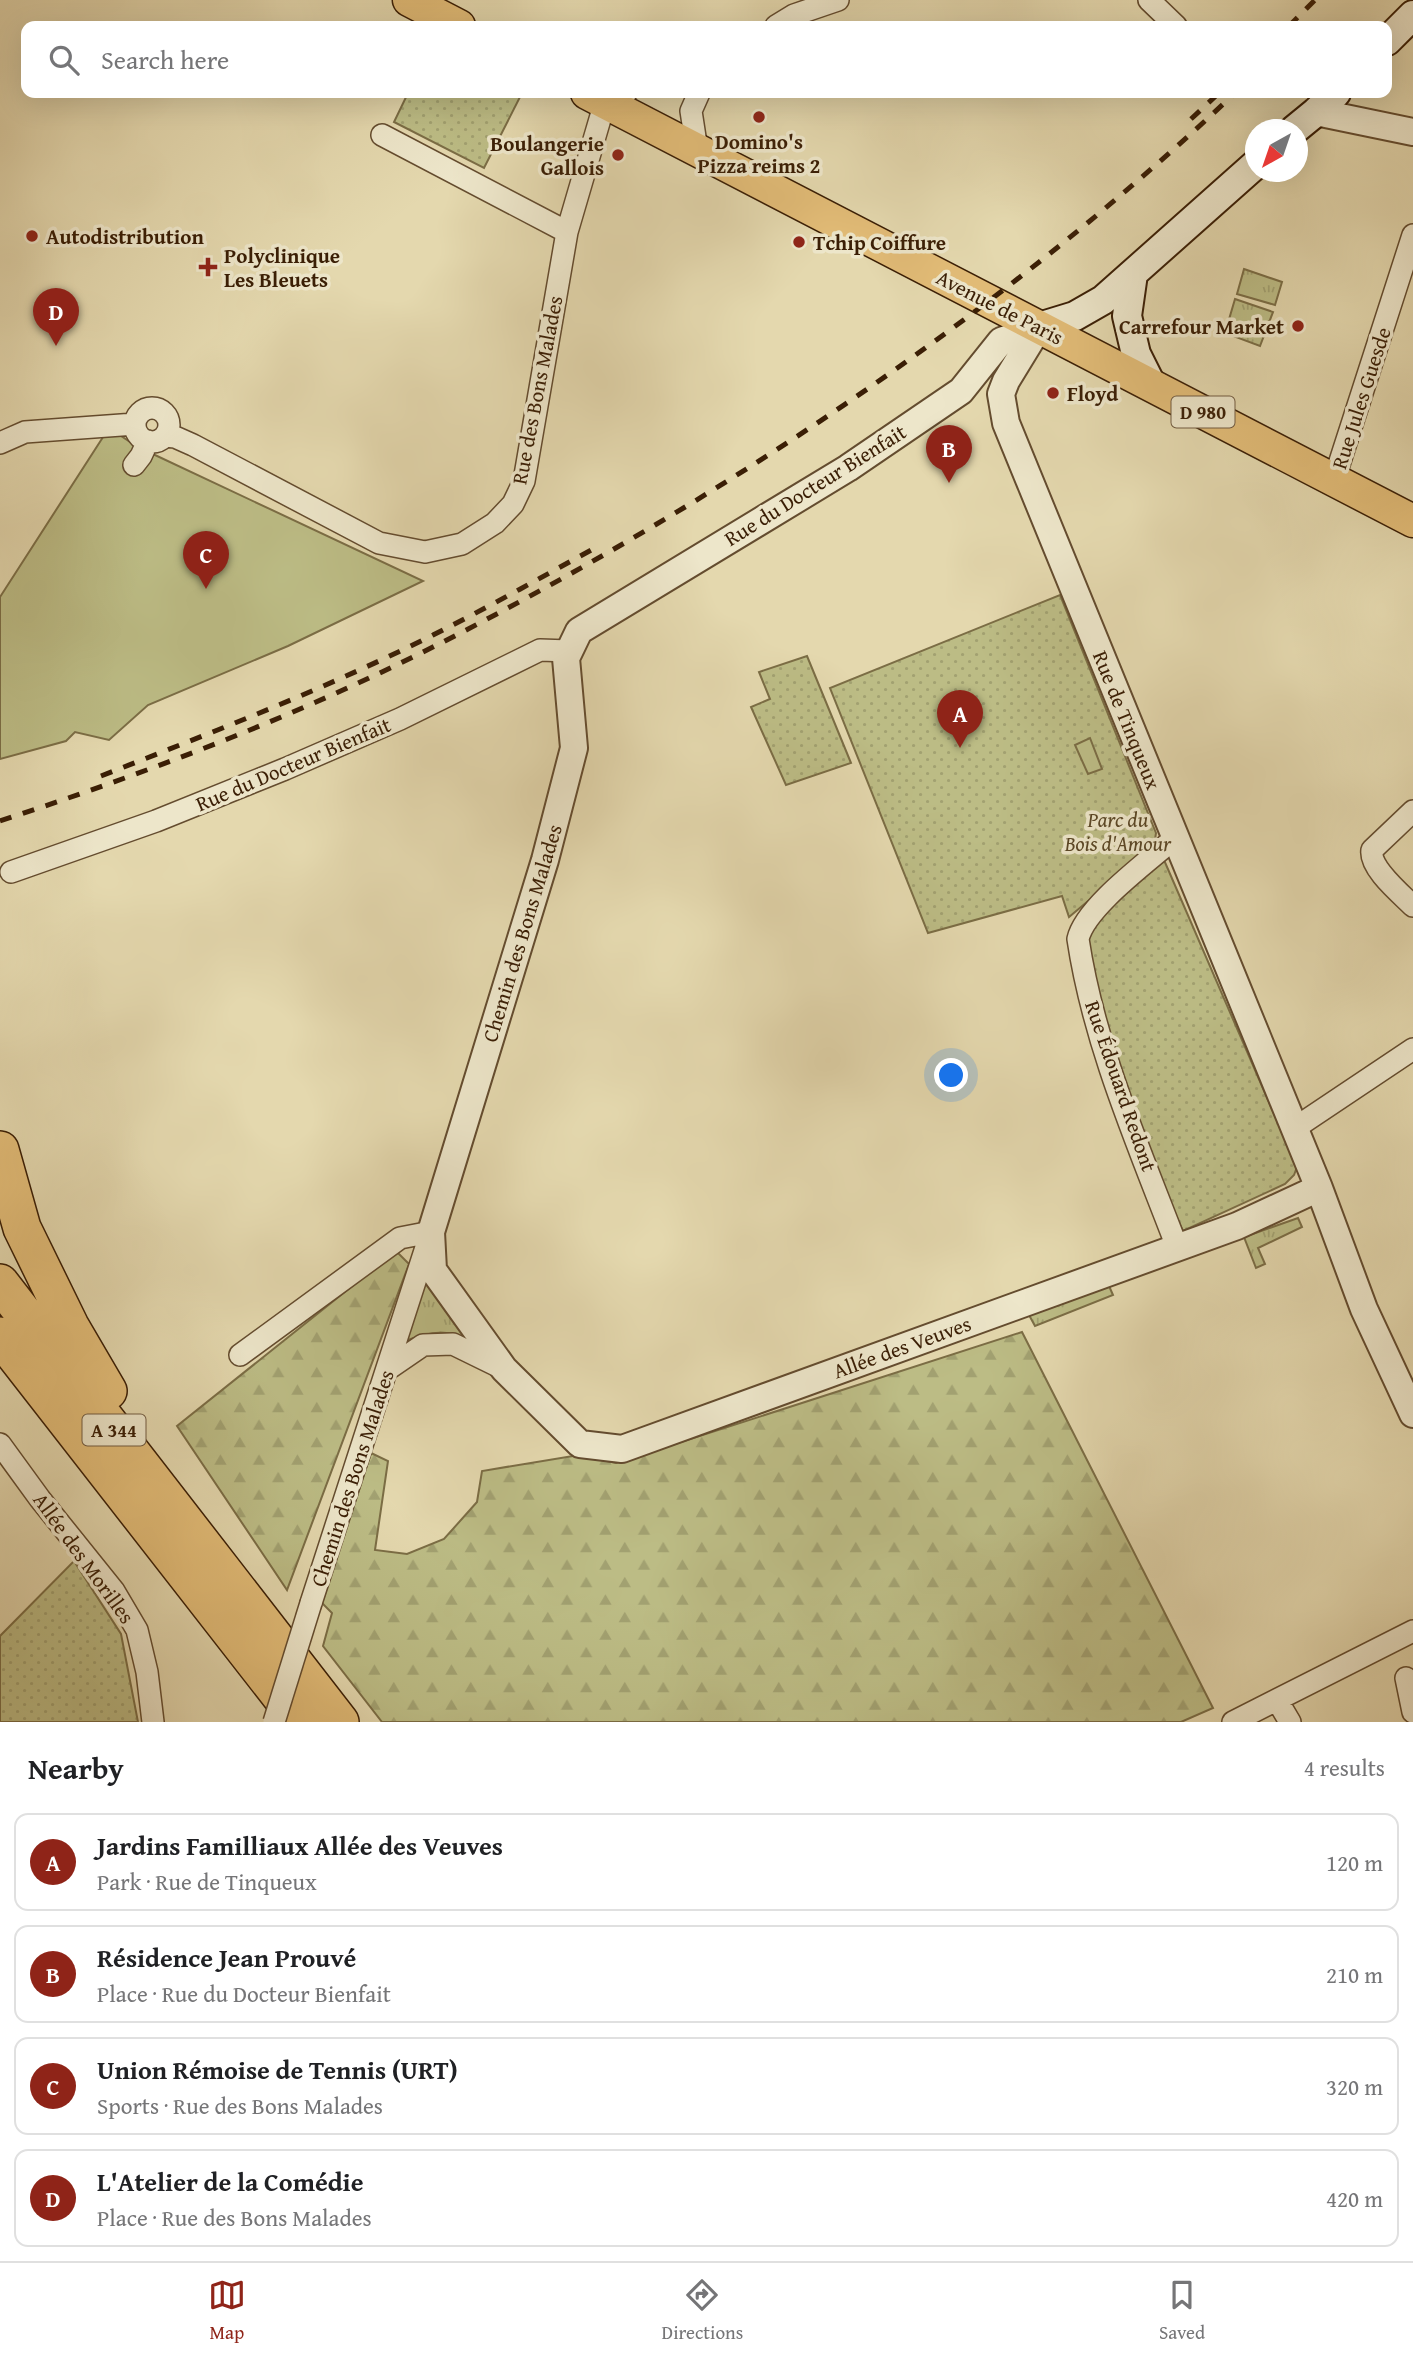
<!DOCTYPE html>
<html lang="en">
<head>
<meta charset="utf-8">
<style>
  body { margin:0; font-family:"Gentium Book Plus",serif; background:#f6f6f6; color:#202124 }
  .compass { position:absolute; left:1245px; top:119px; width:63px; height:63px; border-radius:50%; background:#fff; box-shadow:0 7px 28px #0002; rotate:220deg }
  .you { position:absolute; left:952px; top:1076px; width:24px; height:24px; margin:-18px; border:5px solid #fff; border-radius:50%; background:#1a73e8; box-shadow:0 0 0 10px #1a73e833 }
  .badge { display:grid; place-items:center; width:46px; height:46px; border-radius:50%; background:#8f2418; color:#fff; font-size:23px; font-weight:700 }
  .pin { position:absolute; translate:-50% -58px; filter:drop-shadow(0 2px 4px #0008) }
  .pin::after { content:''; position:absolute; top:37px; width:24px; height:21px; background:inherit; clip-path:polygon(0 0,100% 0,50% 100%) }
  .list { margin:0; padding:0; list-style:none }
  h2 { display:flex; justify-content:space-between; align-items:center; height:91px; margin:0; padding:0 28px; font-size:30px }
  h2 small { font-size:23px; font-weight:400; color:#757577 }
  .list li { display:grid; grid-template-columns:46px 1fr auto; gap:21px; align-items:center; box-sizing:border-box; height:98px; margin:0 14px 14px; padding:0 14px; border:2px solid #e0e0e0; border-radius:14px }
  .list b { display:block; font-size:26px; white-space:nowrap }
  .list p { margin:0; font-size:23px; white-space:nowrap; color:#757577 }
  .list em { font-size:23px; font-style:normal; color:#757577 }
  .icon { flex:none; width:38px; height:38px; fill:none; stroke:currentColor; stroke-width:2; stroke-linecap:round; stroke-linejoin:round }
  .map { position:relative; flex:none; width:1413px; height:1722px; overflow:hidden }
  .search { position:absolute; background:#fff; box-shadow:0 7px 28px #0002; left:21px; right:21px; top:21px; height:77px; display:flex; align-items:center; gap:18px; box-sizing:border-box; padding:0 24px; border-radius:14px; color:#757577; font-size:26px }
  .sheet { height:539px; background:#fff }
  nav { display:flex; justify-content:space-around; align-items:center; box-sizing:border-box; height:98px; border-top:2px solid #e0e0e0; background:#fff; font-size:19px; color:#757577 }
  nav a { display:grid; justify-items:center; gap:4px }
  nav .on { color:#8f2418 }
  .map>svg:first-child { display:block }
  .grass { fill:url(#grass-tufts); stroke:#7b6d45; stroke-width:2 }
  .forest { fill:url(#forest-firs); stroke:#7b6d45; stroke-width:2 }
  .park { fill:url(#park-dots); stroke:#7b6d45; stroke-width:2 }
  .pitch { fill:#bcbc85; stroke:#7b6d45; stroke-width:2 }
  .lines { fill:none; stroke-linecap:round; stroke-linejoin:round }
  .minor-casing { stroke:#644c2f; stroke-width:24 }
  .tertiary-casing { stroke:#644c2f; stroke-width:30 }
  .secondary-casing { stroke:#3a1e05; stroke-width:32 }
  .primary-casing { stroke:#3a1e05; stroke-width:35 }
  .motorway-casing { stroke:#3a1e05; stroke-width:40 }
  .minor { stroke:#ede6ca; stroke-width:21 }
  .tertiary { stroke:#ede6ca; stroke-width:26 }
  .secondary { stroke:#ede6ca; stroke-width:28 }
  .primary { stroke:#e2bc77; stroke-width:32 }
  .motorway { stroke:#e2bc77; stroke-width:37 }
  .rail { stroke:#3a1e05; stroke-width:5; stroke-dasharray:12 12; stroke-linecap:butt }
  .minor-bridge-casing { stroke:#644c2f; stroke-width:24; stroke-linecap:butt }
  .minor-bridge { stroke:#ede6ca; stroke-width:21 }
  .poi-dot { fill:#8f2418; stroke:#ede6ca; stroke-width:2.5 }
  .labels { text-anchor:middle; dominant-baseline:central; stroke-width:7; stroke-linejoin:round; paint-order:stroke }
  .shield { fill:#ede6ca; stroke:#705a40; stroke-width:2 }
  .shield-label { font-size:19px; font-weight:bold; fill:#3a1e05 }
  .poi-label { font-size:21px; font-weight:bold; fill:#3a1e05; stroke:#ede6ca; text-anchor:start }
  .street-label { font-size:21px; fill:#3a1e05; stroke:#ede6ca }
  .park-label { font-size:21px; font-style:italic; fill:#5a4625; stroke:#ede6ca }
</style>
</head>
<body>
<div class="map">
<svg width="1413" height="1722" viewBox="0 0 1413 1722">
  <defs>
    <pattern id="grass-tufts" width="24" height="20" patternUnits="userSpaceOnUse" patternTransform="scale(1.75)"><rect width="24" height="20" fill="#bcbc85"/><path d="M3 7l-1-3M5 7V3M7 7l1-3M15 17l-1-3M17 17v-4M19 17l1-3" fill="none" stroke="#a2a171"/></pattern>
    <pattern id="forest-firs" width="22" height="20" patternUnits="userSpaceOnUse" patternTransform="scale(1.75)"><rect width="22" height="20" fill="#bcbc85"/><path d="M5 1l3.5 6h-7zM16 11l3.5 6h-7z" fill="#a2a171"/></pattern>
    <pattern id="park-dots" width="8" height="8" patternUnits="userSpaceOnUse" patternTransform="scale(1.75)"><rect width="8" height="8" fill="#bcbc85"/><path d="M2 2h.1M6 6h.1" fill="none" stroke="#a2a171" stroke-width="1.8" stroke-linecap="round"/></pattern>
  </defs>
  <rect width="100%" height="100%" fill="#e4d8ae"/>
  <filter id="stains"><feTurbulence type="fractalNoise" baseFrequency=".00286" numOctaves="4"/><feColorMatrix values="0 0 0 0 .2 0 0 0 0 .09 0 0 0 0 .02 0 0 0 .5 -.17"/></filter>
  <radialGradient id="worn" r=".72"><stop offset=".6" stop-color="#630" stop-opacity="0"/><stop offset="1" stop-color="#630" stop-opacity=".3"/></radialGradient>
  <path class="grass" d="M 1244,269 L 1282,282 L 1275,305 L 1237,294 Z
    M 1235,299 L 1273,312 L 1260,346 L 1225,333 Z
    M 1298,1218 L 1302,1227 L 1258,1248 L 1265,1264 L 1256,1268 L 1244,1237 Z
    M 426,1274 L 473,1340 C 445,1330 434,1330 405,1341 Z
    M 1109,1286 L 1113,1295 L 1035,1326 L 1029,1315 Z"/>
  <path class="forest" d="M 396,1251 L 409,1264 L 287,1590 L 177,1426 Z
    M 1022,1332 L 1213,1708 L 1181,1722 L 382,1722 L 323,1646 L 332,1613 L 322,1603 L 371,1453 L 388,1461 L 375,1550 L 407,1554 L 444,1539 L 477,1502 L 482,1471 L 579,1455 L 616,1463 Z"/>
  <path class="park" d="M 408,93 L 522,93 L 484,168 L 394,122 Z
    M 1060,595 L 1156,833 L 1154,846 L 1069,917 L 1062,896 L 928,933 L 830,688 Z
    M 807,656 L 851,763 L 786,785 L 751,707 L 770,699 L 759,672 Z
    M 1164,860 L 1297,1167 L 1294,1175 L 1285,1184 L 1183,1231 L 1135,1127 L 1083,944 L 1103,912 Z
    M 74,1561 L 121,1634 L 138,1722 L 0,1722 L 0,1636 Z"/>
  <path class="pitch" d="M 105,434 L 121,436 L 138,447 L 423,581 L 288,646 L 148,705 L 109,740 L 75,732 L 66,741 L 0,759 L 0,597 Z
    M 1090,738 L 1102,769 L 1088,774 L 1075,745 Z"/>
  <g class="lines">
    <g class="minor-casing">
      <path id="minor" d="M 1149,0 L 1176,26
        M 776,26 L 794,15 L 838,0
        M 382,135 L 567,232
        M 697,150 L 691,111 L 699,93
        M135 425a17 17 0 1 1 34 0a17 17 0 1 1-34 0Z
        M 165,436 L 175,437 L 193,445 L 379,543 L 425,552 L 462,544 L 495,523 L 513,504 L 524,481 L 567,232 L 605,102 L 626,93
        M 0,443 L 25,432 L 135,424
        M 134,465 L 141,456 L 148,441
        M 1334,480 L 1413,235
        M 1413,811 L 1372,850 C 1369,868 1401,894 1413,906
        M 1176,837 C 1149,861 1085,907 1078,939 C 1094,1046 1139,1147 1177,1247
        M 11,872 L 156,821 L 285,769 L 400,719 L 540,650 L 569,651
        M 1295,1128 L 1413,1049
        M 240,1355 L 400,1238 L 431,1232 L 311,1603
        M 388,1369 L 423,1345 L 453,1344 L 502,1368
        M 0,1444 L 40,1499 L 114,1591 L 137,1630 L 147,1672 L 153,1722
        M 1406,1678 L 1413,1712
        M 1277,1700 L 1290,1722
        M 1233,1722 L 1413,1631"/>
    </g>
    <g class="tertiary-casing">
      <path id="tertiary" d="M 1316,112 L 1413,132
        M 1039,327 L 1001,341 L 961,391 L 848,468 L 579,631 L 566,658 L 574,748 L 545,860 L 431,1232 L 433,1270 L 504,1369 L 580,1444 L 622,1449 L 1237,1226 L 1319,1188
        M 1039,327 L 1006,381 L 1001,394 L 1006,423 L 1319,1188 L 1364,1309 L 1413,1414"/>
    </g>
    <g class="secondary-casing">
      <path id="secondary" d="M 1387,41 L 1413,15
        M 1294,130 L 1316,112 L 1336,93
        M 1133,274 L 1127,316 L 1136,354 L 1152,386
        M 1039,327 L 1075,316 L 1103,300 L 1256,164"/>
    </g>
    <g class="primary-casing">
      <path id="primary" d="M 409,0 L 459,26
        M 587,93 L 1413,521"/>
    </g>
    <g class="motorway-casing">
      <path id="motorway" d="M 0,1150 L 22,1228 L 70,1326 L 108,1391
        M 0,1283 L 340,1722
        M 0,1336 L 301,1722"/>
    </g>
    <use href="#minor" class="minor"/>
    <use href="#tertiary" class="tertiary"/>
    <use href="#secondary" class="secondary"/>
    <use href="#primary" class="primary"/>
    <use href="#motorway" class="motorway"/>
    <path class="rail" d="M 1289,26 L 1315,0
      M 1191,119 L 1219,93
      M 101,776 C 213,732 325,689 433,635 C 487,608 540,578 593,549
      M 0,821 C 149,772 297,716 437,645 C 722,500 1002,313 1235,93"/>
    <g class="minor-bridge-casing">
      <path id="minor-bridge" d="M 274,1722 L 311,1603"/>
    </g>
    <use href="#minor-bridge" class="minor-bridge"/>
  </g>
  <g class="poi-dot">
    <circle cx="759" cy="117" r="7"/>
    <circle cx="618" cy="155" r="7"/>
    <circle cx="32" cy="236" r="7"/>
    <circle cx="799" cy="242" r="7"/>
    <path d="M204.5 256.5h7v7h7v7h-7v7h-7v-7h-7v-7h7z"/>
    <circle cx="1298" cy="326" r="7"/>
    <circle cx="1053" cy="393" r="7"/>
  </g>
  <g class="labels">
    <g class="shield">
      <rect x="1171.5" y="396.5" width="63" height="31" rx="5"/>
      <rect x="82.5" y="1414.5" width="63" height="31" rx="5"/>
    </g>
    <g class="shield-label">
      <text x="1203" y="412">D 980</text>
      <text x="114" y="1430">A 344</text>
    </g>
    <g class="poi-label">
      <text x="759" y="141" text-anchor="middle">Domino's<tspan x="759" dy="24">Pizza reims 2</tspan></text>
      <text x="604" y="143" text-anchor="end">Boulangerie<tspan x="604" dy="24">Gallois</tspan></text>
      <text x="46" y="236">Autodistribution</text>
      <text x="813" y="242">Tchip Coiffure</text>
      <text x="224" y="255">Polyclinique<tspan x="224" dy="24">Les Bleuets</tspan></text>
      <text x="1284" y="326" text-anchor="end">Carrefour Market</text>
      <text x="1067" y="393">Floyd</text>
    </g>
    <g class="street-label">
      <text transform="translate(1000 307) rotate(27)">Avenue de Paris</text>
      <text transform="translate(537 390) rotate(-79)">Rue des Bons Malades</text>
      <text transform="translate(1361 398) rotate(-72)">Rue Jules Guesde</text>
      <text transform="translate(815 485) rotate(-32)">Rue du Docteur Bienfait</text>
      <text transform="translate(1127 720) rotate(68)">Rue de Tinqueux</text>
      <text transform="translate(293 764) rotate(-23)">Rue du Docteur Bienfait</text>
      <text transform="translate(522 933) rotate(-73)">Chemin des Bons Malades</text>
      <text transform="translate(1121 1086) rotate(71)">Rue Édouard Redont</text>
      <text transform="translate(902 1347) rotate(-20)">Allée des Veuves</text>
      <text transform="translate(352 1478) rotate(-72)">Chemin des Bons Malades</text>
      <text transform="translate(84 1558) rotate(54)">Allée des Morilles</text>
    </g>
    <g class="park-label">
      <text x="1118" y="819">Parc du<tspan x="1118" dy="24">Bois d'Amour</tspan></text>
    </g>
  </g>
  <rect width="100%" height="100%" filter="url(#stains)"/>
  <rect width="100%" height="100%" fill="url(#worn)"/>
</svg>
<svg class="compass" viewBox="-18 -18 36 36"><path d="M0-13l5 13h-10z" fill="#e53935"/><path d="M0 13l5-13h-10z" fill="#757577"/></svg>
<div class="you"></div>
<div class="pin badge" style="left:960px;top:748px">A</div>
<div class="pin badge" style="left:949px;top:483px">B</div>
<div class="pin badge" style="left:206px;top:589px">C</div>
<div class="pin badge" style="left:56px;top:346px">D</div>
<div class="search"><svg class="icon" aria-label="search" viewBox="0 0 24 24"><circle cx="10" cy="10" r="6"/><path d="M15 15l6 6"/></svg>Search here</div>
</div>
<section class="sheet">
<h2>Nearby<small>4 results</small></h2>
<ul class="list">
<li><span class="badge">A</span><div><b>Jardins Familliaux Allée des Veuves</b><p>Park · Rue de Tinqueux</p></div><em>120 m</em></li>
<li><span class="badge">B</span><div><b>Résidence Jean Prouvé</b><p>Place · Rue du Docteur Bienfait</p></div><em>210 m</em></li>
<li><span class="badge">C</span><div><b>Union Rémoise de Tennis (URT)</b><p>Sports · Rue des Bons Malades</p></div><em>320 m</em></li>
<li><span class="badge">D</span><div><b>L'Atelier de la Comédie</b><p>Place · Rue des Bons Malades</p></div><em>420 m</em></li>
</ul>
</section>
<nav>
<a class="on"><svg class="icon" aria-label="map" viewBox="0 0 24 24"><path d="M3 6l6-2 6 2 6-2v14l-6 2-6-2-6 2zM9 4v14M15 6v14"/></svg>Map</a>
<a><svg class="icon" aria-label="directions" viewBox="0 0 24 24"><path d="M12 3l9 9-9 9-9-9zM9 14v-3h6M13 9l2 2-2 2"/></svg>Directions</a>
<a><svg class="icon" aria-label="saved" viewBox="0 0 24 24"><path d="M7 4h10v16l-5-4-5 4z"/></svg>Saved</a>
</nav>
</body>
</html>
